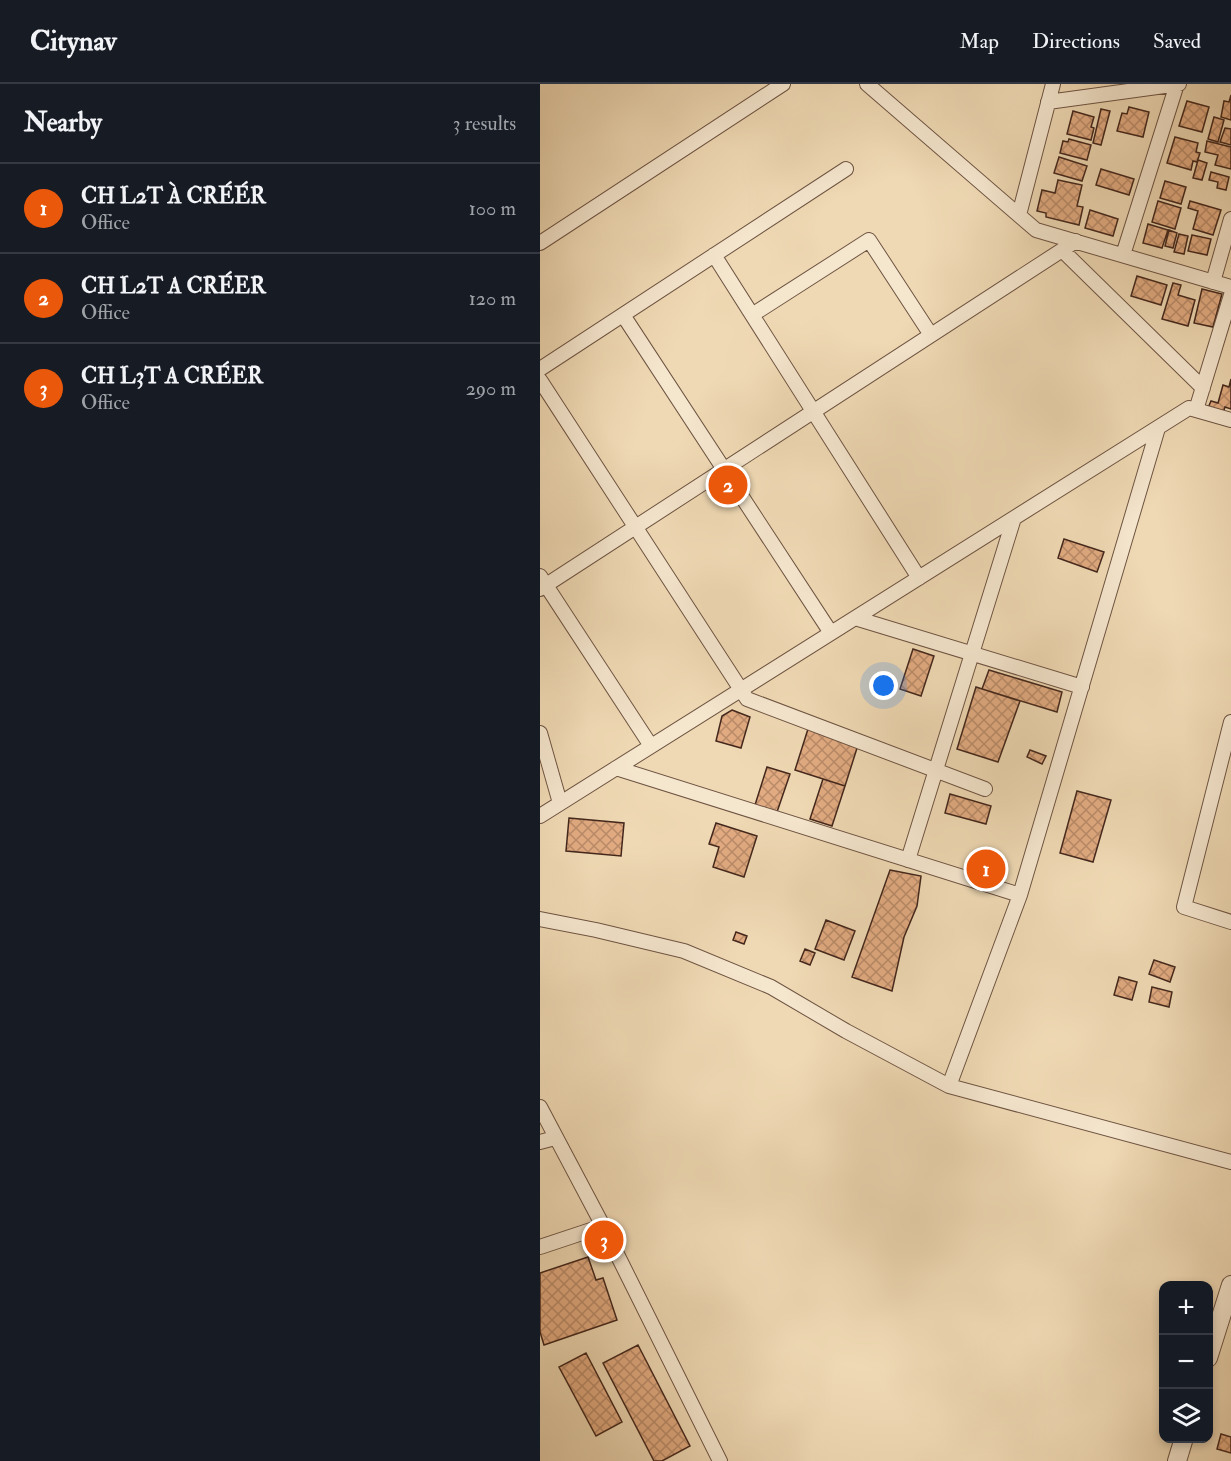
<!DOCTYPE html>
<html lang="en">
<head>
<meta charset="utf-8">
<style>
  body { margin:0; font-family:"IM FELL Double Pica",serif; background:#242831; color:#f1f3f6 }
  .controls { position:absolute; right:18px; bottom:18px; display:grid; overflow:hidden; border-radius:12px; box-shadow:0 3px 9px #0003 }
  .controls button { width:54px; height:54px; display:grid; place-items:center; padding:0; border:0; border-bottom:2px solid #363941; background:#171b24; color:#f1f3f6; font:30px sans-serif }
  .you { position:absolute; left:344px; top:602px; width:21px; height:21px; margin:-15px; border:4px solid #fff; border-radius:50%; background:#1a73e8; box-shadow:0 0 0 9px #1a73e833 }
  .badge { display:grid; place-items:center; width:39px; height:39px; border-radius:50%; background:#ea580c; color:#fff; font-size:20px; font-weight:700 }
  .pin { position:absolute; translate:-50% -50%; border:3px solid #fff; box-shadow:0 2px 6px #0006 }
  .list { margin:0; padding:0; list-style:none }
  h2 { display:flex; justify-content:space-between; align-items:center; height:78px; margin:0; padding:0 24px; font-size:26px }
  h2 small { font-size:20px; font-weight:400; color:#9ea1a6 }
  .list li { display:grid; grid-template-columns:39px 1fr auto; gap:18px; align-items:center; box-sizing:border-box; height:90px; padding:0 24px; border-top:2px solid #363941 }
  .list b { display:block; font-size:22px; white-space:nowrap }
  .list p { margin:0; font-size:20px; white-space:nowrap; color:#9ea1a6 }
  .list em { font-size:20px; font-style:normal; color:#9ea1a6 }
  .icon { flex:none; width:33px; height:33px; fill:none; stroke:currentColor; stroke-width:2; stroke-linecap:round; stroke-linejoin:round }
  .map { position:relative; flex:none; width:691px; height:1377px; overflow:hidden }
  header { display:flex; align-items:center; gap:36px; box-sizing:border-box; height:84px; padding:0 30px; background:#171b24; border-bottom:2px solid #363941 }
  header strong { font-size:28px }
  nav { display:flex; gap:33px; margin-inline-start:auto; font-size:21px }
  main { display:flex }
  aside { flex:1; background:#171b24 }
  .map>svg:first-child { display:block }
  .building { fill:url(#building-cross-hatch); stroke:#43271c; stroke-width:1.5 }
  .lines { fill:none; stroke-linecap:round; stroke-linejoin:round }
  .minor-casing { stroke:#6e5442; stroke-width:16 }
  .tertiary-casing { stroke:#6e5442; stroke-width:20 }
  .minor { stroke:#f5e6ce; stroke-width:14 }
  .tertiary { stroke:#f5e6ce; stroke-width:18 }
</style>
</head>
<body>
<header>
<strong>Citynav</strong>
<nav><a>Map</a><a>Directions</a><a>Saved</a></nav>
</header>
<main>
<aside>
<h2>Nearby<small>3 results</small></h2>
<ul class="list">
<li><span class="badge">1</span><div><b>CH L2T À CRÉÉR</b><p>Office</p></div><em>100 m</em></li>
<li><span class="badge">2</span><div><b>CH L2T A CRÉER</b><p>Office</p></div><em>120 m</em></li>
<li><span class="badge">3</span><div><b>CH L3T A CRÉER</b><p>Office</p></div><em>290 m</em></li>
</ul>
</aside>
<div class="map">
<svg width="691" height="1377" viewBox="0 0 691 1377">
  <defs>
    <pattern id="building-cross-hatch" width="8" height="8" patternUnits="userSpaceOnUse" patternTransform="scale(1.5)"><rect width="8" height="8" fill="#e2ab81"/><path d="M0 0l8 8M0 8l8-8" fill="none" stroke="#b98b69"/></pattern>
  </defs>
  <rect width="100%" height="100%" fill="#efd9b4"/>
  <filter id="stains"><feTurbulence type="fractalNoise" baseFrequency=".00333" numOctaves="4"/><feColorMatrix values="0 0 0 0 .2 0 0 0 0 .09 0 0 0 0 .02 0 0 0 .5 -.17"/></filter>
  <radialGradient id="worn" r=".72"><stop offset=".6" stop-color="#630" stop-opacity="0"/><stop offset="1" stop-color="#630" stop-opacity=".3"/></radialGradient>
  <path class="building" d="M 691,11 L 691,36 L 681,33 L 684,17 L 689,18 Z
    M 647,17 L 669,23 L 662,48 L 639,42 Z
    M 589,23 L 609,28 L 603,53 L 577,47 L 582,29 L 587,30 Z
    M 561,25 L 570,27 L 561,61 L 553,59 Z
    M 533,27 L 554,33 L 551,43 L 554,44 L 551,56 L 527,50 Z
    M 674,33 L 684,36 L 678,58 L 668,55 Z
    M 685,44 L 691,45 L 691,61 L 680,58 Z
    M 635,53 L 658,59 L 656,68 L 660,69 L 657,78 L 653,77 L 651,86 L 627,79 Z
    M 529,55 L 551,61 L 547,76 L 520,69 L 523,57 L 528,58 Z
    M 667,57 L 691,63 L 691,85 L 675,81 L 678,71 L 665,68 Z
    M 519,73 L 547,82 L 542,97 L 514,89 Z
    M 658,76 L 667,79 L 662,96 L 653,94 Z
    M 561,85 L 594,95 L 589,111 L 556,101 Z
    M 671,88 L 689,93 L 686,106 L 677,104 L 678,98 L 669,96 Z
    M 518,96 L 542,101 L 537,122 L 543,123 L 539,141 L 506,133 L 506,129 L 497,127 L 502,106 L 515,109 Z
    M 625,97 L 646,103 L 641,120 L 620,114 Z
    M 618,117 L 641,124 L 635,145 L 612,138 Z
    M 650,117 L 681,126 L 673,151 L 653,145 L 658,127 L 648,124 Z
    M 550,126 L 578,135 L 573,152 L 545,144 Z
    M 608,140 L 628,146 L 622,164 L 603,159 Z
    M 629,146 L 637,149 L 633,164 L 625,162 Z
    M 639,150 L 648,152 L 644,170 L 634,168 Z
    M 652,151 L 671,155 L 667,171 L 648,167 Z
    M 597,192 L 627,201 L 621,221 L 591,212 Z
    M 633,199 L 641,201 L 638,211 L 655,216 L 648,242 L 622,235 Z
    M 662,205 L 682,210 L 673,243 L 654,239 Z
    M 691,295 L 691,325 L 685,323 L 683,329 L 668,324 L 671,317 L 678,319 L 683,301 L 689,303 Z
    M 524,455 L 564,468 L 557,488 L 518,474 Z
    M 373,565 L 394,572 L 381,612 L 360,605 Z
    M 449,586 L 522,608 L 517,628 L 442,605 Z
    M 436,603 L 480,617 L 458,678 L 417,665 Z
    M 192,626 L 210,633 L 201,664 L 176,657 L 182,632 Z
    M 268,645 L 318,661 L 305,702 L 255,686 Z
    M 490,666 L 506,672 L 502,680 L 487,673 Z
    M 227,683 L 250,690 L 237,728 L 215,721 Z
    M 283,695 L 305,702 L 292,742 L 270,735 Z
    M 537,707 L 571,716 L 553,778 L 520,769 Z
    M 410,710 L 451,722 L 446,740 L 405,729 Z
    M 29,734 L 84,739 L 81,772 L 26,767 Z
    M 176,739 L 217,752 L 204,793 L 173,783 L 179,763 L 169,760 Z
    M 350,786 L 381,792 L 377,822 L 364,853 L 352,907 L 312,893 Z
    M 286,836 L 315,847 L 304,876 L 275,865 Z
    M 196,848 L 207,852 L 204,860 L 193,856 Z
    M 265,865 L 275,869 L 270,881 L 260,877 Z
    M 614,876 L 635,883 L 630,898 L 609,890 Z
    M 579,893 L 597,898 L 592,916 L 574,911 Z
    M 612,903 L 632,908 L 629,923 L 609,918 Z
    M 48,1173 L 56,1196 L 63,1194 L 77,1236 L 4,1261 L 0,1248 L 0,1189 Z
    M 98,1261 L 150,1362 L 122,1377 L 114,1377 L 63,1279 Z
    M 46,1269 L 82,1338 L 56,1352 L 19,1283 Z
    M 681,1350 L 691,1353 L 691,1369 L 677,1365 Z"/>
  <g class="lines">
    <g class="minor-casing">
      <path id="minor" d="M 327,0 L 496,146 L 691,203
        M 508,18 L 639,0
        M 479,131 L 513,0
        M 0,159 L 243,0
        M 522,166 L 663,304
        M 174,171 L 379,494
        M 583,171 L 637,0
        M 673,198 L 691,135
        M 83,231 L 291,549
        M 212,231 L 329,156 L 391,251
        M 0,285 L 306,85
        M 0,296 L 207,615 L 445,705
        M 656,326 L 691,211
        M 0,492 L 111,662
        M 0,505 L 536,157
        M 315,534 L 542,603
        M 691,638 L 644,823 L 691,838
        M 0,649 L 20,719
        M 76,684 L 480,811
        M 0,732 L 649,324 L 691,336
        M 368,776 L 474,434
        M 0,835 L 56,846 L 144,867 L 231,903 L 306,947 L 409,1002 L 691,1078
        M 409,1002 L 480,811 L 618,344
        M 0,1023 L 63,1142 L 180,1377
        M 0,1058 L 15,1054
        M 0,1163 L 63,1142"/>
    </g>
    <g class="tertiary-casing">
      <path id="tertiary" d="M 668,1274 L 691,1201
        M 637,1377 L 644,1354"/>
    </g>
    <use href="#minor" class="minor"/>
    <use href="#tertiary" class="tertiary"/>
  </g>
  <rect width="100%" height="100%" filter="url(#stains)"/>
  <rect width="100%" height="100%" fill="url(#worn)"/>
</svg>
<div class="controls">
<button>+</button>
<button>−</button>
<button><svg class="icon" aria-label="layers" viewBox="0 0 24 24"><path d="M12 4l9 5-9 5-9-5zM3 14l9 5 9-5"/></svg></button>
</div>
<div class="you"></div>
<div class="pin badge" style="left:446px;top:785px">1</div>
<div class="pin badge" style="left:188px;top:401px">2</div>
<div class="pin badge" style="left:64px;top:1156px">3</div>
</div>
</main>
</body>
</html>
